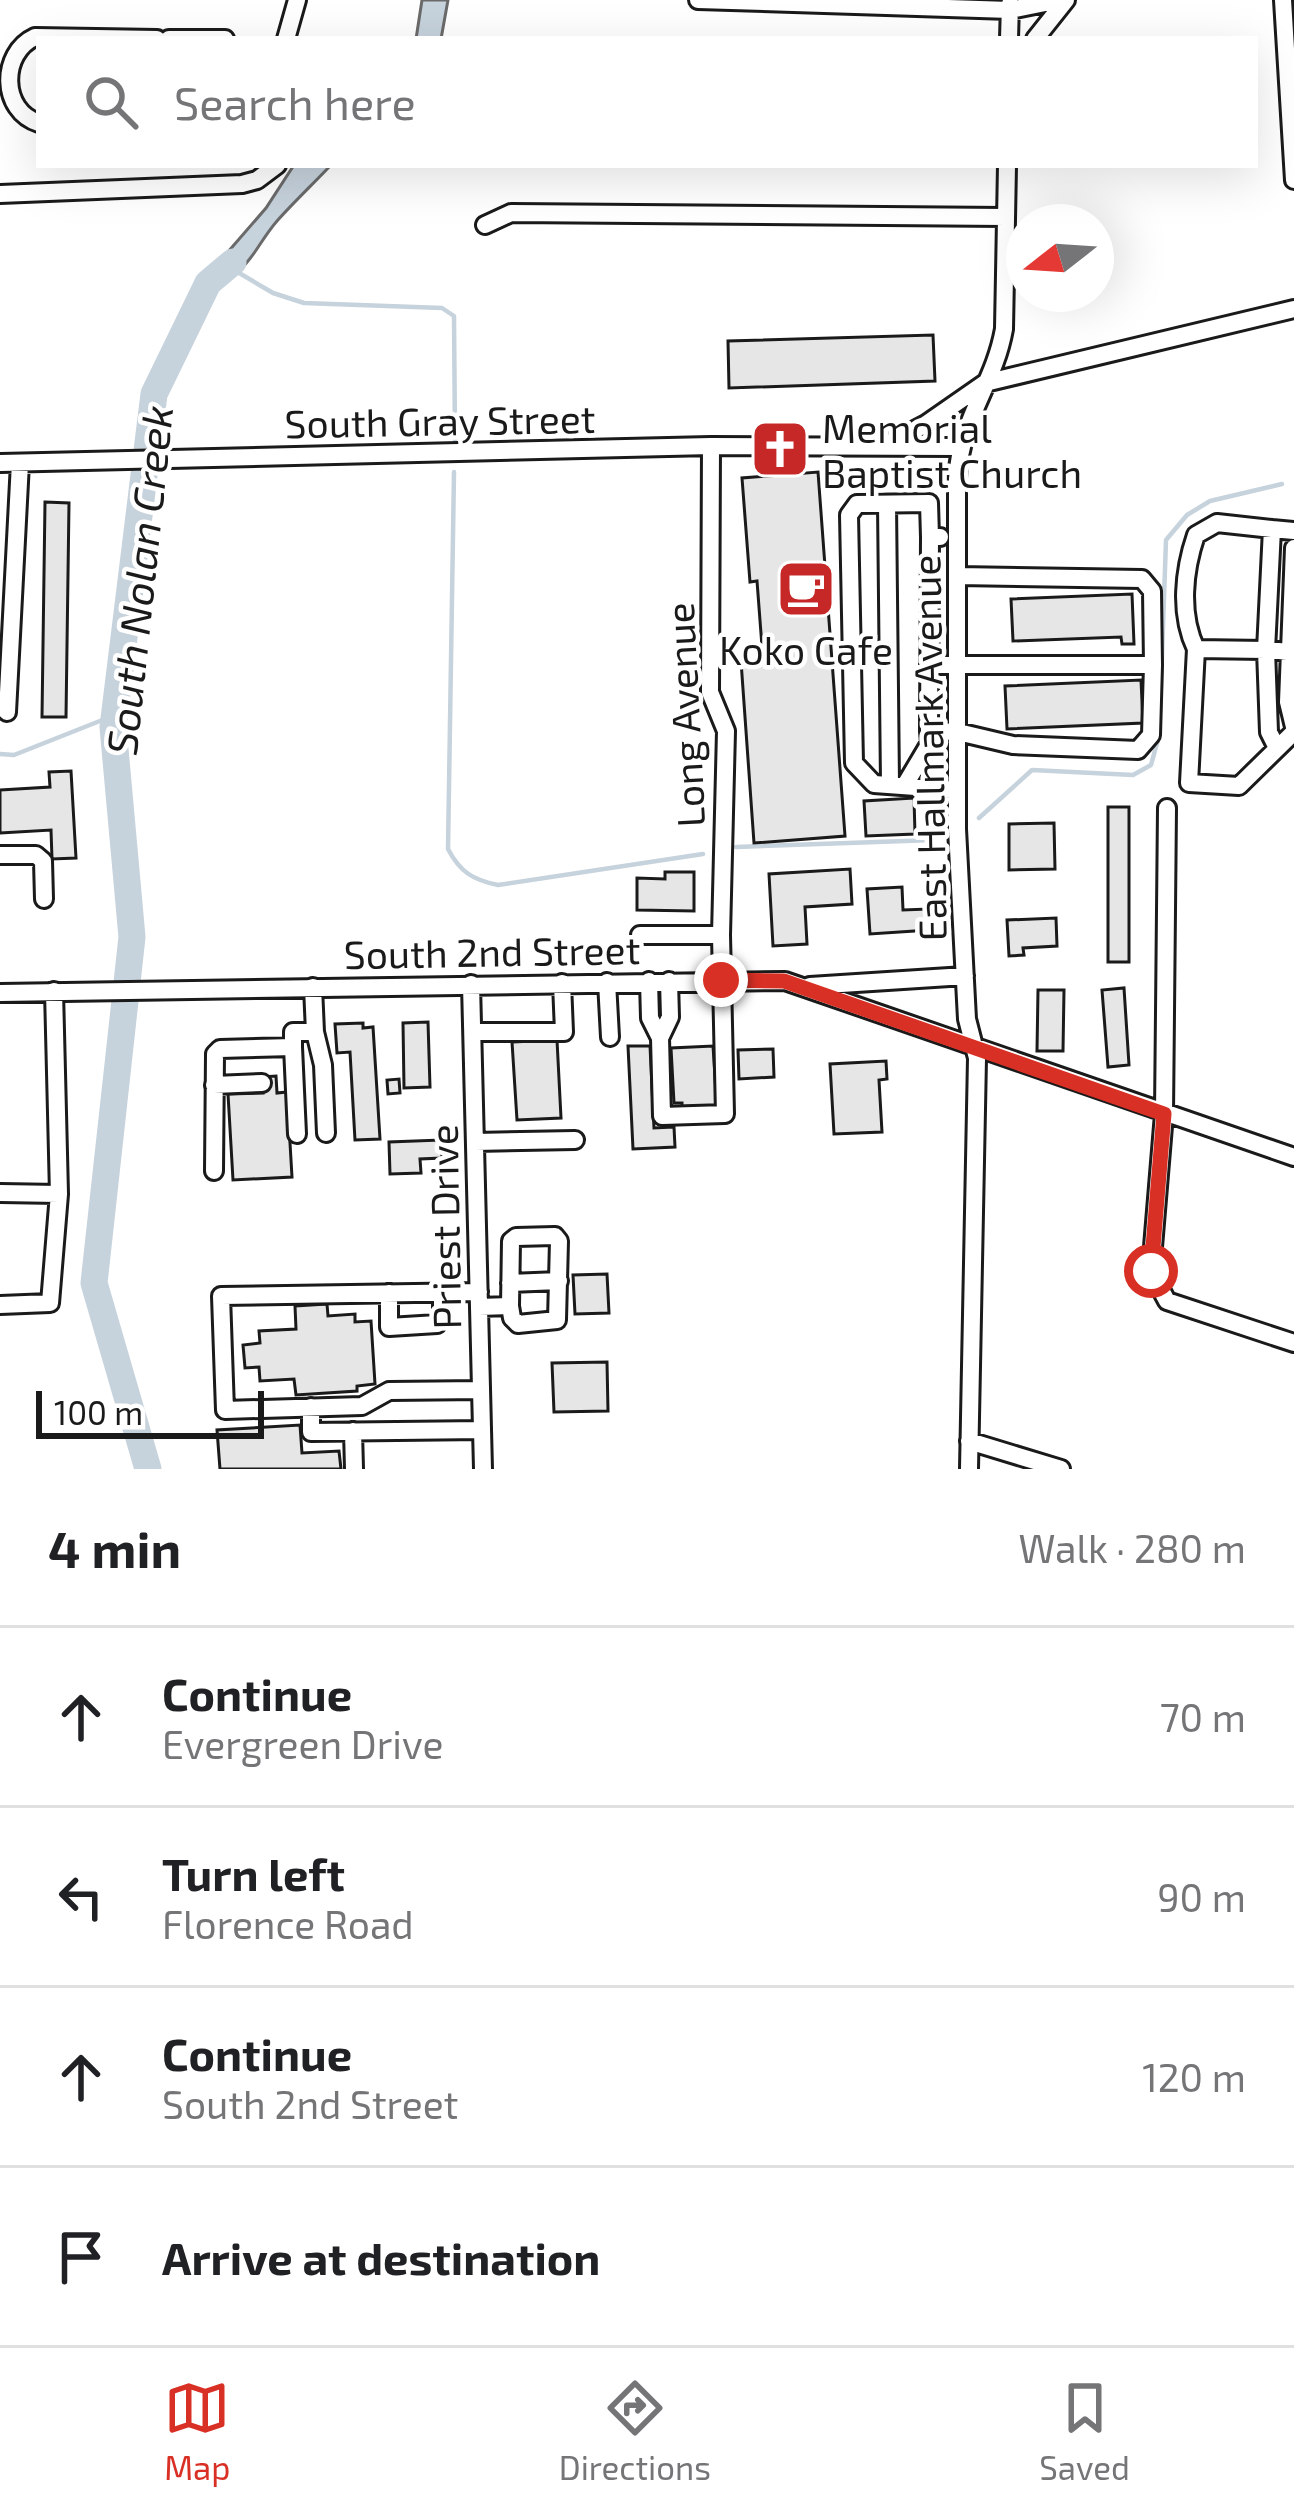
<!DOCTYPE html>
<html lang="en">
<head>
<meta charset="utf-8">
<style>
  body { margin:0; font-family:"Exo 2",sans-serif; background:#f2f2f2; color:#202124 }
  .compass { position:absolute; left:1006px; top:204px; width:108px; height:108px; border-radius:50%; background:#fff; box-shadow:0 12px 48px #0002; rotate:253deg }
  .scale { position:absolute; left:36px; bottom:30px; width:228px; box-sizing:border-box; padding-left:12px; border:6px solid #1a1a1a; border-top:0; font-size:33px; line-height:42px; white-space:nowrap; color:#1a1a1a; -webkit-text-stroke:9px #fff; paint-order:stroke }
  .stop { position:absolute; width:36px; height:36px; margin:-27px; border:9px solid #d93025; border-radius:50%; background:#fff }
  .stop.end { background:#d93025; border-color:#fff; box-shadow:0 3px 12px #0008 }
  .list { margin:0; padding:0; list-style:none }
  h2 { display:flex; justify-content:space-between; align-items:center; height:156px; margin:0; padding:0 48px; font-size:51px }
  h2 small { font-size:39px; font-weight:400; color:#757577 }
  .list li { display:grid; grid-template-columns:78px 1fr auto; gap:36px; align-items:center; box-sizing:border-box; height:180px; padding:0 48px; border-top:3px solid #e0e0e0 }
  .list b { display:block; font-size:45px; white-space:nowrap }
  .list p { margin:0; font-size:39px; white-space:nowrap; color:#757577 }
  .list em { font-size:39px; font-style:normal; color:#757577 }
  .icon { flex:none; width:66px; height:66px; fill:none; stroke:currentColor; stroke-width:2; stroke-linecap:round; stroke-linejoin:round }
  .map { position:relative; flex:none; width:1294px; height:1469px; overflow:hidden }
  .search { position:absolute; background:#fff; box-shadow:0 12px 48px #0002; left:36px; right:36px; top:36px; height:132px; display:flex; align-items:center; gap:30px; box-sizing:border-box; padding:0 42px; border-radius:0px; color:#757577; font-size:45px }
  .sheet { height:876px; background:#fff }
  nav { display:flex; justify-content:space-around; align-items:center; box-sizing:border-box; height:168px; border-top:3px solid #e0e0e0; background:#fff; font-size:33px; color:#757577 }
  nav a { display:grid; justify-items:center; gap:6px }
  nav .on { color:#d93025 }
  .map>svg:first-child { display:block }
  .water { fill:#c6d2dc; stroke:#6a6a6a; stroke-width:3 }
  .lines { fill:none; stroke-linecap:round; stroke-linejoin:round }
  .stream { stroke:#c6d2dc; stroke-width:4.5 }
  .river { stroke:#c6d2dc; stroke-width:27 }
  .building { fill:#e6e6e6; stroke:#1a1a1a; stroke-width:3 }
  .minor-casing { stroke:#1a1a1a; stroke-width:22 }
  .minor { stroke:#fff; stroke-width:16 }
  .route { stroke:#d93025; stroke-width:15 }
  .labels { text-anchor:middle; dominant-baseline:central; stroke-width:9; stroke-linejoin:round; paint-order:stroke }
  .street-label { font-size:39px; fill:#1a1a1a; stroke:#fff }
  .poi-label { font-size:39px; fill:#1a1a1a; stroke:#fff; text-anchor:start }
  .water-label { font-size:42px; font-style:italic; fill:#1a1a1a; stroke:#fff }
</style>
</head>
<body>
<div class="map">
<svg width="1294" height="1469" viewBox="0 0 1294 1469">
  <rect width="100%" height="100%" fill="#fff"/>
  <path class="water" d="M 422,0 L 448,0 L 441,39 L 416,39 Z
    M 294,165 L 331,165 C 313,184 294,202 277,221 C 252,250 250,276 208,283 L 214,268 L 266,208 Z"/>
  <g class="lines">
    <path class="stream" d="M 234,270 L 273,293 L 304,303 L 442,308 L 454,316 L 455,440
      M 454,472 L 448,849 C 460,872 473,880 498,885 L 703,854
      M 1160,713 L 1166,540 L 1187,515 L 1210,501 L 1282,484
      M 0,754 L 14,755 L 115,715
      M 979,818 L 1032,770 L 1133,775 L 1151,765 L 1159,736
      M 736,847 L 934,840"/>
    <path class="river" d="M 148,1469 L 94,1283 L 132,937 L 113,727 L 154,394 L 208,283 L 233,262"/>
  </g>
  <path class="building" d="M 933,335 L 935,381 L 729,388 L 728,341 Z
    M 818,472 L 845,836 L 754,843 L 741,661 L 763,660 L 757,581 L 750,582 L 742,478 Z
    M 45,502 L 69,503 L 66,717 L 42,717 Z
    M 1132,594 L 1134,644 L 1122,644 L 1121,637 L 1013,641 L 1011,599 Z
    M 1141,680 L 1143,723 L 1007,729 L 1005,686 Z
    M 71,771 L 76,858 L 52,859 L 51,830 L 0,833 L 0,790 L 50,787 L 49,772 Z
    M 914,798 L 915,834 L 866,836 L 864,801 Z
    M 1108,807 L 1129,807 L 1129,962 L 1108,962 Z
    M 1054,823 L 1055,869 L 1009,870 L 1009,824 Z
    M 850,869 L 852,904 L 805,907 L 807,944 L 773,946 L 769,874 Z
    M 665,872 L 694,872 L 694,911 L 637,910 L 637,878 L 665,879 Z
    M 902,887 L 903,910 L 928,909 L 929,930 L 870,934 L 867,889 Z
    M 1056,918 L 1057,946 L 1023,948 L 1024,955 L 1009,956 L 1007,920 Z
    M 1124,988 L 1129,1065 L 1108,1067 L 1102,990 Z
    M 1038,990 L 1064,990 L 1063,1051 L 1037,1051 Z
    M 428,1022 L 430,1087 L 404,1088 L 403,1023 Z
    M 363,1023 L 363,1028 L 373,1027 L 380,1139 L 355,1140 L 350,1052 L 337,1053 L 335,1024 Z
    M 557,1040 L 561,1118 L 517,1120 L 512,1042 Z
    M 628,1046 L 650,1046 L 654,1128 L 674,1127 L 675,1147 L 633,1149 Z
    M 713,1046 L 717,1107 L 682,1109 L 682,1103 L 674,1103 L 671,1048 Z
    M 773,1049 L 774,1077 L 739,1079 L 738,1050 Z
    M 886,1061 L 887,1079 L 879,1080 L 882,1132 L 834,1134 L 830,1064 Z
    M 276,1076 L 277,1093 L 287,1092 L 292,1177 L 233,1180 L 228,1094 L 263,1093 L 262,1077 Z
    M 399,1079 L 400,1093 L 388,1094 L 387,1080 Z
    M 441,1140 L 442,1158 L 420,1159 L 421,1173 L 390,1174 L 389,1142 Z
    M 607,1274 L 609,1313 L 575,1314 L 573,1275 Z
    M 327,1304 L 328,1316 L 355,1314 L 355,1322 L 371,1321 L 375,1384 L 357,1386 L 357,1391 L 296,1395 L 294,1379 L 260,1381 L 259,1367 L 245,1368 L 243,1345 L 260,1343 L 259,1331 L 296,1329 L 295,1306 Z
    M 607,1362 L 608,1411 L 554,1412 L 552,1363 Z
    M 300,1425 L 302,1453 L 339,1451 L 341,1469 L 220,1469 L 217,1430 Z"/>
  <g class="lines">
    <g class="minor-casing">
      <path id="minor" d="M 698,0 L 1010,10 L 1060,0
        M 1283,0 L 1294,180
        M 169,39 L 225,39
        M 286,39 L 297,0
        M 1009,39 L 1010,4
        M 1035,39 L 1066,0
        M 39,123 C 0,111 0,53 35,37 L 157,39
        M 0,194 L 242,184 L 257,180 L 277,165
        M 485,225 L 511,213 L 1006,217
        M 884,446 L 926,424 L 985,383 L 1294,309
        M 0,463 L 711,446 L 959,447
        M 887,504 L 890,784
        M 1272,529 L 1294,531
        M 940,537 L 930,537 L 929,503 L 857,504 L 849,515 L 854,763 L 874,784 L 957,790
        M 1294,548 L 1288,702 L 1294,727
        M 958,576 L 1142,579 L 1152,591 L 1153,665
        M 1196,649 L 1266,650 L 1272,529 L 1217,523 L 1196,535 C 1184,570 1179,614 1196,649 L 1189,783 L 1239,786 L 1294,732
        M 929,665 L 1153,665 L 1151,735 L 1138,750 L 1013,745 L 958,732 L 929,731 L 930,537
        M 7,712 L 20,463
        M 1277,748 L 1269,732 L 1266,650 L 1290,652
        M 905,785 L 930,743 L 929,731
        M 1167,808 L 1164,1114 L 1151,1271 L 1167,1301 L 1294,1343
        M 0,855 L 36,855 L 43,861 L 44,899
        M 640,935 L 721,935
        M 649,981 L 650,1018 L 660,1038
        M 669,981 L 670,1017 L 660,1038 L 662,1116 L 725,1114 L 721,935 L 726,731 L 710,692 L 711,446
        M 607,982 L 610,1037
        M 471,984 L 483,1469
        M 810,986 L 965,976
        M 0,993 L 785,981 L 1294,1157
        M 315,1032 L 323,1065 L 326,1133
        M 473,1032 L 564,1032 L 562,983
        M 293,1047 L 297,1134
        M 214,1085 L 262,1083
        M 475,1142 L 575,1140
        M 214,1171 L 215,1054 L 220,1049 L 293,1047 L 293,1032 L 315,1032 L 313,987
        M 0,1193 L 59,1194
        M 510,1283 L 559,1281
        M 479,1292 L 221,1296 L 225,1410 L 362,1406 L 389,1391 L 481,1390
        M 389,1293 L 389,1327 L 437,1324 L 442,1315 L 442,1292
        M 0,1305 L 50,1303 L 59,1194 L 54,991
        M 479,1307 L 510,1306 L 512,1318 L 518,1324 L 557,1320 L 559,1241 L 555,1236 L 516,1237 L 511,1241 L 510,1306
        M 311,1407 L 311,1432 L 482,1430
        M 353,1431 L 354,1469
        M 969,1441 L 1061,1469
        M 969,1469 L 977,1058 L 967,1019 L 957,829 L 957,479 C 961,416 994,385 1004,329 L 1007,165"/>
    </g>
    <use href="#minor" class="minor"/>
  </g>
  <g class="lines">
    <path class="route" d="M 721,980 L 784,981 L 1164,1114 L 1151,1271"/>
  </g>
  <defs>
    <g id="church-square" transform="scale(3)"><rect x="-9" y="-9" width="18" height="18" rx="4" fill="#c62828" stroke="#fff"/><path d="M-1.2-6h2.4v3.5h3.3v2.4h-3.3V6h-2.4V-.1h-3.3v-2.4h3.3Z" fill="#fff"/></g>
    <g id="cafe-square" transform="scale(3)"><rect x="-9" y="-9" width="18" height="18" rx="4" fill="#c62828" stroke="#fff"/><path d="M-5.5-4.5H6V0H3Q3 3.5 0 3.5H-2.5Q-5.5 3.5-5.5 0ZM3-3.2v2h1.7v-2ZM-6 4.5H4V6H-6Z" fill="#fff"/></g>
  </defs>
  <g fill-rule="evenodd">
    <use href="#church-square" x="780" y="449"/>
    <use href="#cafe-square" x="806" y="589"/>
  </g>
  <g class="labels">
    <g class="street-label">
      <text transform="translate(440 420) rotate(-1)">South Gray Street</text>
      <text transform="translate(684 715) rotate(-93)">Long Avenue</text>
      <text transform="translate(928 748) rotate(-91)">East Hallmark Avenue</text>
      <text transform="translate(492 951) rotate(-1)">South 2nd Street</text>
      <text transform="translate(444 1227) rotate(-91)">Priest Drive</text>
    </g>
    <g class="poi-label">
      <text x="822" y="427">Memorial<tspan x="822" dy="45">Baptist Church</tspan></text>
      <text x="806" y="649" text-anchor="middle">Koko Cafe</text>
    </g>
    <g class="water-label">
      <text transform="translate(138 580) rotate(-84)">South Nolan Creek</text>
    </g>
  </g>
</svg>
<svg class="compass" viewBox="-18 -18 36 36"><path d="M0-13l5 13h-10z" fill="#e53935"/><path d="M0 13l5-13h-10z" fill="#757577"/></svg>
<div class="scale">100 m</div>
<div class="stop" style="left:1151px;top:1271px"></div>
<div class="stop end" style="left:721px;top:980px"></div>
<div class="search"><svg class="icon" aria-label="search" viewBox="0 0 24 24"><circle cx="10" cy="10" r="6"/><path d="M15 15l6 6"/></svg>Search here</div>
</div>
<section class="sheet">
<h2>4 min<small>Walk · 280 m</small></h2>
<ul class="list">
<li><svg class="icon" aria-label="ahead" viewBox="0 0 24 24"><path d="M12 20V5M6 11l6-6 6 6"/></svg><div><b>Continue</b><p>Evergreen Drive</p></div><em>70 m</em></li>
<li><svg class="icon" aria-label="left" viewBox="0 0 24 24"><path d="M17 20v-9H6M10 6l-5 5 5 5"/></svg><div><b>Turn left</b><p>Florence Road</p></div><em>90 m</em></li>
<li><svg class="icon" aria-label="ahead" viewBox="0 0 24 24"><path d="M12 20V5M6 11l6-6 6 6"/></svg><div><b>Continue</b><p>South 2nd Street</p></div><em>120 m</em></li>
<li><svg class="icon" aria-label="arrive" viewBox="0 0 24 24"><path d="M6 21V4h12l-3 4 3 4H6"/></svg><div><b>Arrive at destination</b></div></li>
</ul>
</section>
<nav>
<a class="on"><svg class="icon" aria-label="map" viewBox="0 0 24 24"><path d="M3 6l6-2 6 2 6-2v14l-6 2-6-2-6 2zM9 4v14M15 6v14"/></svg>Map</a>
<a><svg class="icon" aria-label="directions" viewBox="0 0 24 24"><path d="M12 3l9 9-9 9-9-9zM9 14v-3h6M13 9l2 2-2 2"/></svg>Directions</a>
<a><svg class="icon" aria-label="saved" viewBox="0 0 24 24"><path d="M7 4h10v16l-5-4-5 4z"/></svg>Saved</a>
</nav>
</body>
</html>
